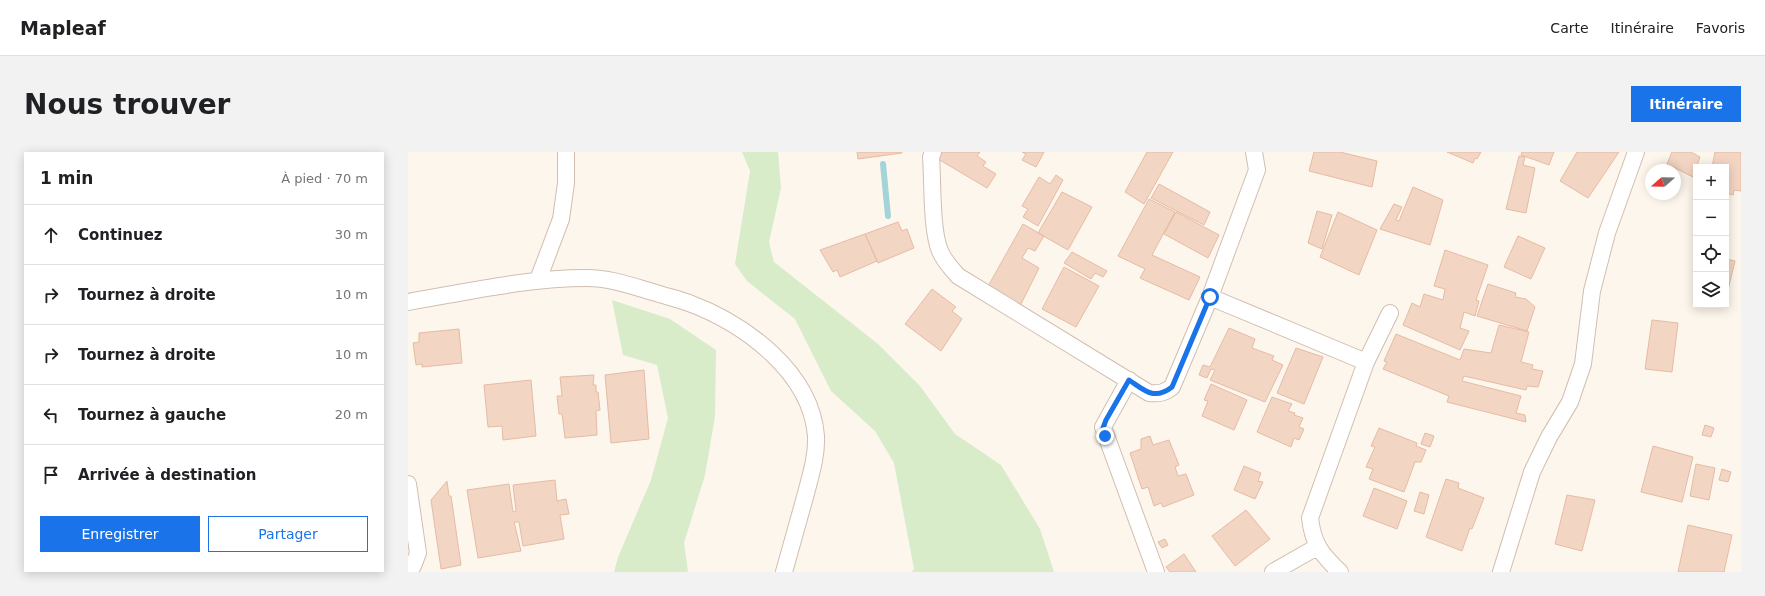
<!DOCTYPE html>
<html lang="fr">
<head>
<meta charset="utf-8">
<style>
  body { margin:0; font-family:"DejaVu Sans",sans-serif; background:#f2f2f2; color:#202124 }
  .controls { position:absolute; right:12px; top:12px; display:grid; overflow:hidden; border-radius:0px; box-shadow:0 2px 10px #0003 }
  .controls button { width:36px; height:36px; display:grid; place-items:center; padding:0; border:0; border-bottom:1px solid #e0e0e0; background:#fff; color:#202124; font:20px sans-serif }
  .compass { position:absolute; left:1237px; top:12px; width:36px; height:36px; border-radius:50%; background:#fff; box-shadow:0 2px 10px #0003; rotate:250deg }
  .stop { position:absolute; width:12px; height:12px; margin:-9px; border:3px solid #1a73e8; border-radius:50%; background:#fff }
  .stop.end { background:#1a73e8; border-color:#fff; box-shadow:0 1px 4px #0008 }
  .list { margin:0; padding:0; list-style:none }
  h2 { display:flex; justify-content:space-between; align-items:center; height:52px; margin:0; padding:0 16px; font-size:17px }
  h2 small { font-size:13px; font-weight:400; color:#757577 }
  .list li { display:grid; grid-template-columns:26px 1fr auto; gap:12px; align-items:center; box-sizing:border-box; height:60px; padding:0 16px; border-top:1px solid #e0e0e0 }
  .list b { display:block; font-size:15px; white-space:nowrap }
  .list em { font-size:13px; font-style:normal; color:#757577 }
  .actions { display:flex; gap:8px; padding:12px 16px }
  .actions a { flex:1; padding:9px 0; border:1px solid #1a73e8; border-radius:0px; text-align:center; font-size:14px; color:#1a73e8 }
  .actions .main { background:#1a73e8; color:#fff }
  .icon { flex:none; width:22px; height:22px; fill:none; stroke:currentColor; stroke-width:2; stroke-linecap:round; stroke-linejoin:round }
  .map { position:relative; flex:none; width:1333px; height:420px; overflow:hidden; border-radius:0px }
  header { display:flex; align-items:center; gap:24px; box-sizing:border-box; height:56px; padding:0 20px; background:#fff; border-bottom:1px solid #e0e0e0 }
  header strong { font-size:19px }
  nav { display:flex; gap:22px; margin-inline-start:auto; font-size:14px }
  .intro { display:flex; align-items:center; justify-content:space-between; box-sizing:border-box; height:96px; padding:0 24px }
  h1 { margin:0; font-size:28px }
  .button { padding:10px 18px; border-radius:0px; background:#1a73e8; color:#fff; font-size:14px; font-weight:700 }
  main { display:flex; gap:24px; padding:0 24px }
  aside { flex:1; background:#fff; border-radius:0px; box-shadow:0 2px 10px #0003 }
  .map>svg:first-child { display:block }
  .green { fill:#d8ecc9 }
  .lines { fill:none; stroke-linecap:round; stroke-linejoin:round }
  .stream { stroke:#a5d3da; stroke-width:6 }
  .building { fill:#f3d5c3; stroke:#e6bba3 }
  .street-casing { stroke:#d1beb0; stroke-width:18 }
  .street { stroke:#fff; stroke-width:16 }
  .route { stroke:#1a73e8; stroke-width:5 }
</style>
</head>
<body>
<header>
<strong>Mapleaf</strong>
<nav><a>Carte</a><a>Itinéraire</a><a>Favoris</a></nav>
</header>
<div class="intro"><h1>Nous trouver</h1><a class="button">Itinéraire</a></div>
<main>
<aside>
<h2>1 min<small>À pied · 70 m</small></h2>
<ul class="list">
<li><svg class="icon" aria-label="ahead" viewBox="0 0 24 24"><path d="M12 20V5M6 11l6-6 6 6"/></svg><div><b>Continuez</b></div><em>30 m</em></li>
<li><svg class="icon" aria-label="right" viewBox="0 0 24 24"><path d="M7 20v-9h11M14 6l5 5-5 5"/></svg><div><b>Tournez à droite</b></div><em>10 m</em></li>
<li><svg class="icon" aria-label="right" viewBox="0 0 24 24"><path d="M7 20v-9h11M14 6l5 5-5 5"/></svg><div><b>Tournez à droite</b></div><em>10 m</em></li>
<li><svg class="icon" aria-label="left" viewBox="0 0 24 24"><path d="M17 20v-9H6M10 6l-5 5 5 5"/></svg><div><b>Tournez à gauche</b></div><em>20 m</em></li>
<li><svg class="icon" aria-label="arrive" viewBox="0 0 24 24"><path d="M6 21V4h12l-3 4 3 4H6"/></svg><div><b>Arrivée à destination</b></div></li>
</ul>
<div class="actions"><a class="main">Enregistrer</a><a>Partager</a></div>
</aside>
<div class="map">
<svg width="1333" height="420" viewBox="0 0 1333 420">
  <rect width="100%" height="100%" fill="#fdf6ec"/>
  <path class="green" d="M 334,0 L 370,0 L 373,36 L 361,90 L 366,110 L 470,192 L 512,234 L 547,282 L 593,313 L 632,377 L 646,420 L 503,420 L 506,417 L 486,311 L 467,279 L 423,239 L 387,167 L 339,129 L 327,112 L 342,19 Z
    M 204,148 L 262,167 L 308,198 L 307,264 L 297,323 L 276,391 L 280,420 L 206,420 L 210,405 L 243,328 L 260,266 L 249,213 L 215,203 Z"/>
  <g class="lines">
    <path class="stream" d="M 475,12 L 480,64"/>
  </g>
  <path class="building" d="M 449,0 L 494,0 L 494,1 L 450,7 Z
    M 534,0 L 572,0 L 569,4 L 578,10 L 575,14 L 588,22 L 579,36 L 530,7 Z
    M 614,0 L 636,0 L 628,15 L 614,8 L 618,2 Z
    M 739,0 L 765,0 L 736,52 L 717,40 Z
    M 906,0 L 932,0 L 969,9 L 964,35 L 901,19 Z
    M 1039,0 L 1073,0 L 1069,7 L 1067,6 L 1065,11 Z
    M 1114,0 L 1146,0 L 1141,13 L 1113,3 Z
    M 1169,0 L 1211,0 L 1180,46 L 1152,29 Z
    M 1264,0 L 1283,0 L 1292,5 L 1285,25 L 1259,12 Z
    M 1307,0 L 1333,0 L 1333,39 L 1326,38 L 1325,43 L 1318,41 L 1318,15 L 1304,15 Z
    M 1111,4 L 1117,5 L 1115,13 L 1127,16 L 1118,61 L 1098,57 Z
    M 648,23 L 655,28 L 630,74 L 615,65 L 620,57 L 614,54 L 631,25 L 642,32 Z
    M 751,32 L 802,60 L 796,73 L 743,46 Z
    M 1005,35 L 1035,48 L 1022,93 L 972,77 L 986,52 L 994,55 L 988,68 L 991,69 Z
    M 654,40 L 684,55 L 660,98 L 630,81 Z
    M 741,47 L 767,60 L 744,103 L 792,125 L 781,148 L 732,126 L 737,117 L 710,104 Z
    M 909,59 L 924,63 L 914,97 L 900,91 Z
    M 768,60 L 811,83 L 800,106 L 756,82 Z
    M 930,60 L 969,78 L 951,123 L 912,105 Z
    M 490,70 L 494,79 L 499,77 L 506,96 L 470,111 L 457,82 Z
    M 615,72 L 636,84 L 627,99 L 620,96 L 614,106 L 631,116 L 612,154 L 579,136 Z
    M 457,82 L 469,109 L 432,125 L 429,118 L 425,120 L 412,98 Z
    M 1110,84 L 1137,96 L 1123,127 L 1096,115 Z
    M 1037,98 L 1080,113 L 1068,148 L 1071,149 L 1067,164 L 1056,160 L 1052,176 L 1061,179 L 1052,198 L 995,173 L 1004,151 L 1012,155 L 1016,142 L 1035,148 L 1037,137 L 1026,134 Z
    M 664,100 L 699,119 L 695,125 L 687,121 L 683,127 L 656,111 Z
    M 1318,107 L 1327,109 L 1318,146 Z
    M 656,115 L 691,134 L 668,175 L 634,157 Z
    M 1080,132 L 1108,141 L 1107,145 L 1118,147 L 1127,155 L 1119,179 L 1069,164 Z
    M 524,137 L 548,155 L 544,159 L 554,167 L 533,199 L 497,172 Z
    M 1244,168 L 1270,171 L 1264,220 L 1237,217 Z
    M 1091,173 L 1121,180 L 1113,210 L 1125,213 L 1124,217 L 1135,219 L 1130,235 L 1119,234 L 1118,238 L 1056,224 L 1054,229 L 1113,244 L 1108,261 L 1117,263 L 1118,270 L 1039,250 L 1041,244 L 975,217 L 979,210 L 976,209 L 988,182 L 1052,208 L 1056,197 L 1083,201 Z
    M 821,176 L 847,187 L 844,196 L 866,204 L 864,208 L 875,213 L 857,250 L 802,228 L 807,218 L 803,217 L 799,226 L 791,223 L 795,213 L 802,215 Z
    M 51,177 L 54,211 L 14,215 L 14,212 L 8,213 L 5,191 L 11,190 L 11,181 Z
    M 888,196 L 915,205 L 896,252 L 869,241 Z
    M 236,218 L 241,287 L 203,291 L 197,223 Z
    M 186,223 L 185,233 L 188,233 L 188,240 L 190,240 L 192,258 L 188,259 L 189,283 L 157,286 L 154,262 L 151,262 L 149,244 L 154,244 L 152,225 Z
    M 123,228 L 128,284 L 95,288 L 94,274 L 80,275 L 76,233 Z
    M 803,232 L 839,248 L 826,278 L 794,264 L 800,249 L 796,248 Z
    M 864,245 L 884,252 L 880,259 L 887,261 L 886,263 L 895,266 L 891,275 L 896,277 L 891,288 L 886,286 L 883,295 L 849,280 Z
    M 1297,273 L 1306,276 L 1303,285 L 1294,283 Z
    M 971,276 L 1009,291 L 1008,294 L 1018,298 L 1013,310 L 1007,310 L 996,340 L 961,327 L 965,317 L 958,315 L 967,295 L 963,294 Z
    M 1017,281 L 1026,284 L 1022,295 L 1013,292 Z
    M 742,284 L 745,293 L 761,288 L 771,313 L 767,315 L 770,324 L 778,322 L 786,343 L 755,355 L 753,351 L 746,354 L 740,335 L 734,337 L 722,301 L 733,297 L 733,287 Z
    M 1245,294 L 1285,305 L 1274,350 L 1233,340 Z
    M 1288,312 L 1307,316 L 1301,348 L 1282,344 Z
    M 836,314 L 853,321 L 850,329 L 855,330 L 847,347 L 826,338 Z
    M 1314,317 L 1323,320 L 1320,330 L 1311,328 Z
    M 1038,327 L 1051,331 L 1050,336 L 1076,346 L 1064,377 L 1062,376 L 1054,399 L 1018,385 Z
    M 147,328 L 149,349 L 158,347 L 161,362 L 152,363 L 156,387 L 115,394 L 111,370 L 106,370 L 113,399 L 70,406 L 59,338 L 101,332 L 105,360 L 108,359 L 105,333 Z
    M 39,329 L 41,344 L 43,344 L 53,413 L 33,417 L 23,348 Z
    M 966,336 L 999,349 L 989,377 L 955,364 Z
    M 1012,340 L 1021,343 L 1016,362 L 1006,359 Z
    M 1159,343 L 1187,348 L 1174,399 L 1147,392 Z
    M 838,358 L 862,387 L 827,414 L 804,384 Z
    M 1280,373 L 1324,383 L 1316,420 L 1270,420 Z
    M 757,387 L 760,393 L 754,396 L 750,390 Z
    M 776,402 L 788,420 L 762,420 L 758,415 Z"/>
  <g class="lines">
    <g class="street-casing">
      <path id="street" d="M 525,0 L 523,5 C 525,30 523,78 532,99 C 536,109 543,116 550,124 L 741,241 C 751,242 756,241 764,235 L 802,145 L 849,18 L 846,0
        M 130,128 L 153,67 L 158,31 L 158,0
        M 802,145 L 958,210
        M 0,150 C 59,140 119,126 179,126 C 202,126 224,134 245,140 C 257,144 270,147 281,151 C 337,172 403,220 408,284 C 409,305 402,325 397,345 C 390,370 383,395 376,420
        M 721,228 L 695,275 L 748,420
        M 0,332 L 10,401 L 5,414 L 0,419
        M 865,420 L 909,395
        M 932,420 C 913,402 905,392 902,366 L 958,210 L 982,161
        M 1093,420 L 1124,320 L 1141,285 L 1162,250 L 1175,212 L 1184,139 L 1199,81 L 1228,0"/>
    </g>
    <use href="#street" class="street"/>
  </g>
  <g class="lines">
    <path class="route" d="M 697,284 L 695,276 L 698,268 L 721,228 C 736,238 746,249 764,235 L 802,145"/>
  </g>
</svg>
<div class="controls">
<button>+</button>
<button>−</button>
<button><svg class="icon" aria-label="locate" viewBox="0 0 24 24"><circle cx="12" cy="12" r="6"/><path d="M12 2v4M12 18v4M2 12h4M18 12h4"/></svg></button>
<button><svg class="icon" aria-label="layers" viewBox="0 0 24 24"><path d="M12 4l9 5-9 5-9-5zM3 14l9 5 9-5"/></svg></button>
</div>
<svg class="compass" viewBox="-18 -18 36 36"><path d="M0-13l5 13h-10z" fill="#e53935"/><path d="M0 13l5-13h-10z" fill="#757577"/></svg>
<div class="stop" style="left:802px;top:145px"></div>
<div class="stop end" style="left:697px;top:284px"></div>
</div>
</main>
</body>
</html>
